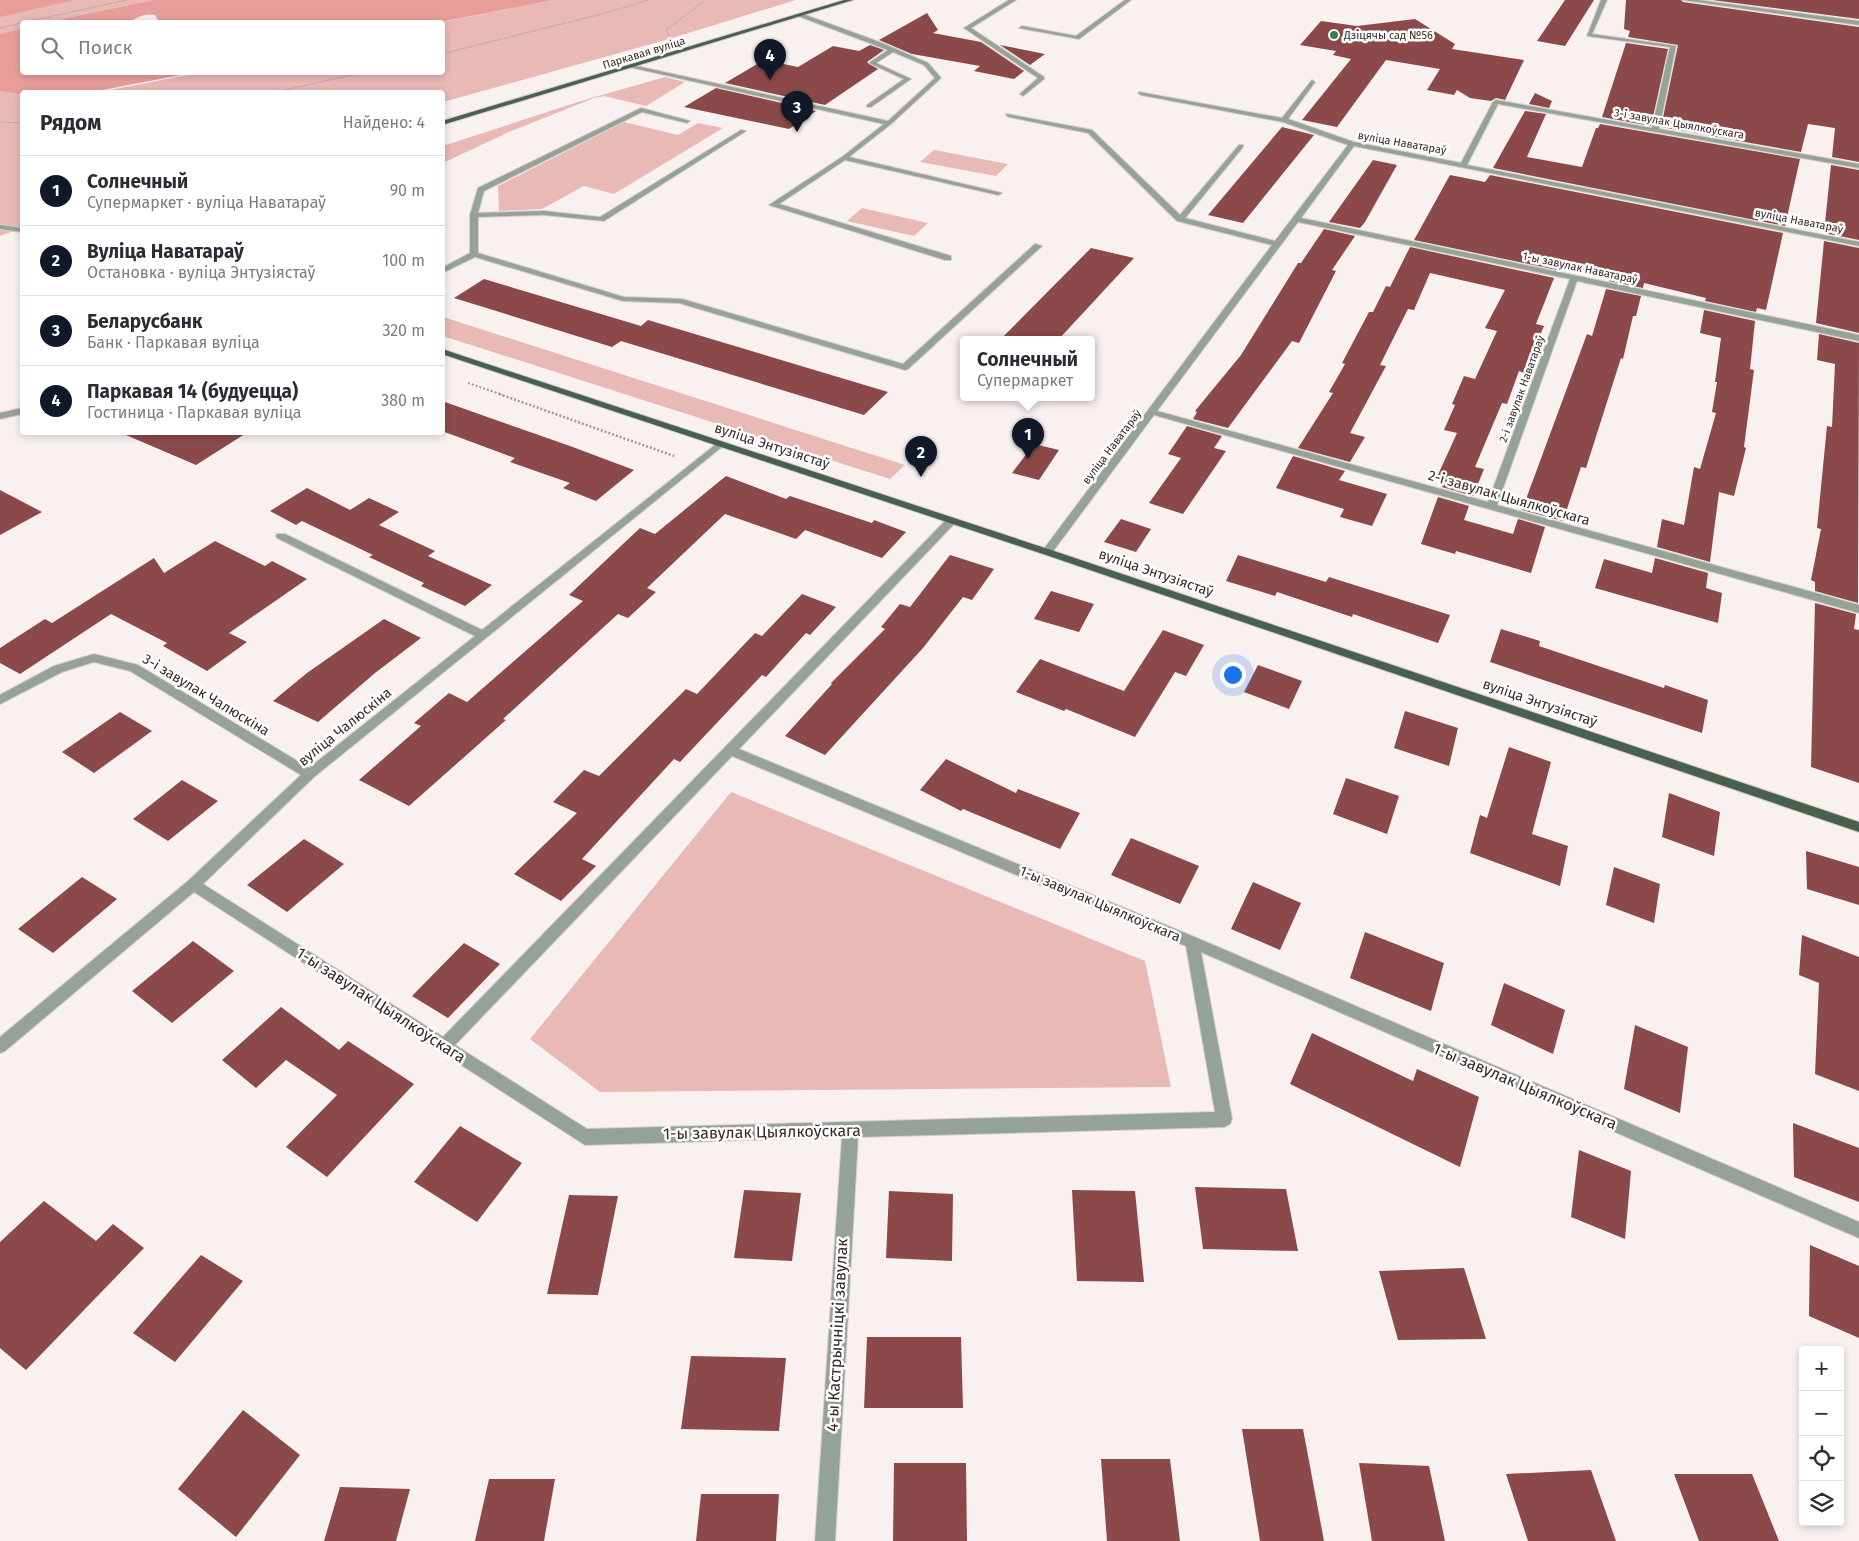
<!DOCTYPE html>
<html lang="ru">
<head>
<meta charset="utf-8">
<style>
  body { margin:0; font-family:"Fira Sans",sans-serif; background:#f7f7f7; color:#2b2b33 }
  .controls { position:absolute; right:15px; bottom:15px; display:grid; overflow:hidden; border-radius:5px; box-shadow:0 2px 8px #0003 }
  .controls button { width:45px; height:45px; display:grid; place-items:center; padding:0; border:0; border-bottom:1px solid #e1e1e2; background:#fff; color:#2b2b33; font:25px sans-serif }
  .you { position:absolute; left:1232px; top:674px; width:18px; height:18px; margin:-12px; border:4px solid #fff; border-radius:50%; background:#1a73e8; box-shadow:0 0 0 8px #1a73e833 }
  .badge { display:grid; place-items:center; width:32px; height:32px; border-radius:50%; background:#111827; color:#fff; font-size:16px; font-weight:700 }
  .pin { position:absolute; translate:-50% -41px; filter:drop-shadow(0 1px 2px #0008) }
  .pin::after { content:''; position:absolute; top:26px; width:18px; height:15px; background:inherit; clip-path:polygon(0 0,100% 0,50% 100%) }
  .popup { position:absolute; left:960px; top:336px; width:135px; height:65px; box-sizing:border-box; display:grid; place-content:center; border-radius:5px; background:#fff; filter:drop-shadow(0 1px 4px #0005); font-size:16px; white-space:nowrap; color:#7c7c81 }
  .popup b { font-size:19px; color:#2b2b33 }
  .popup::after { content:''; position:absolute; left:50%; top:100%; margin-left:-10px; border:10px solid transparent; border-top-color:#fff }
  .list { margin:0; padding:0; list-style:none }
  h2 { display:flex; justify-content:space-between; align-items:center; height:65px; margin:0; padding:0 20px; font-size:21px }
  h2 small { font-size:16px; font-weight:400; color:#7c7c81 }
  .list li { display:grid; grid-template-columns:32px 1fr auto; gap:15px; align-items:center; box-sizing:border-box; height:70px; padding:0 20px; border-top:1px solid #e1e1e2 }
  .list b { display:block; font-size:19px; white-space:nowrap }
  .list p { margin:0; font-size:16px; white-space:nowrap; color:#7c7c81 }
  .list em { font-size:16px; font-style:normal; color:#7c7c81 }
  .icon { flex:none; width:28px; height:28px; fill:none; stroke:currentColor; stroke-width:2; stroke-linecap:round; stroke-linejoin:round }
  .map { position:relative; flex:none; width:1859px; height:1541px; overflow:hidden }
  .search { position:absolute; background:#fff; box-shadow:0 2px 8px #0003; left:20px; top:20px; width:425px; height:55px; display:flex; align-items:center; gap:12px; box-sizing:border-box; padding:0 18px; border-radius:5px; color:#7c7c81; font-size:19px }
  .panel { position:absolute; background:#fff; box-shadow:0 2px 8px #0003; left:20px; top:90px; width:425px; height:345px; border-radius:5px }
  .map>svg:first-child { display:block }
  .green { fill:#e9b9b6 }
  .water { fill:#e79e9b }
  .building { fill:#8b4a49 }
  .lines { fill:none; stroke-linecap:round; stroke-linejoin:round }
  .minor-casing { stroke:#d6cccc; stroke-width:2 }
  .major-casing { stroke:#d6cccc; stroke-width:2 }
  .path-far2 { stroke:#a59998; stroke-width:1; stroke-dasharray:1 1; stroke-linecap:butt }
  .path-far1 { stroke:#a59998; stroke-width:2; stroke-dasharray:2 2; stroke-linecap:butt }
  .path { stroke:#a59998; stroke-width:2.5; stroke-dasharray:2 2; stroke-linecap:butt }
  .minor { fill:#95a298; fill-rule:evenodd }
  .major { fill:#48614f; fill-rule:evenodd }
  .poi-dot { fill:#337f4e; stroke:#fff; stroke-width:2 }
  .labels { text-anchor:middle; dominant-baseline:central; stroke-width:5; stroke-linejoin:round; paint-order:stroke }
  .far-poi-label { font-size:11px; fill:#382827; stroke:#fff; text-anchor:start }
  .far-street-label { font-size:11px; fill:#382827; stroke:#fff }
  .street-label { font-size:14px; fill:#382827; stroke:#fff }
  .near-street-label { font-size:16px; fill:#382827; stroke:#fff }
</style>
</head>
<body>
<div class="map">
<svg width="1859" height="1541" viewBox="0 0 1859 1541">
  <rect width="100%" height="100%" fill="#f9f0f0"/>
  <path class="green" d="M 61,0 L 153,0 L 47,22 L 22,22 L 22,28 L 0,34 L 0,13 Z
    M 554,0 L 796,0 L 662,41 L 443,102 L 442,92 L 100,92 L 198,73 L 442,72 L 442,22 Z
    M 665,77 L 685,82 L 646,106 L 604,96 L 594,98 L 509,132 L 443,163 L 443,146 L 581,101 Z
    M 0,91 L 22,95 L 22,228 L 0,236 Z
    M 624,122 L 678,135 L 698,123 L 723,128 L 614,194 L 584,186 L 542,209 L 499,211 L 498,186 Z
    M 934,150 L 1008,164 L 996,176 L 920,162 Z
    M 862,208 L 928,223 L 914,236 L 847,221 Z
    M 443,317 L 905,465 L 890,479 L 443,336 Z
    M 731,792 L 1145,961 L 1171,1087 L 600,1092 L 530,1039 Z"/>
  <path class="water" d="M 0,0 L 74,0 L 0,17 Z
    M 153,0 L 554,0 L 441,22 L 159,22 L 155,15 C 145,13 138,17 130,22 L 47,22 Z
    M 22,28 L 22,72 L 191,73 L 92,92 L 22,92 L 22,95 L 0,91 L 0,34 Z"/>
  <path class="building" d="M 1565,0 L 1594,0 L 1565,46 L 1537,41 Z
    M 1626,0 L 1681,0 L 1683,2 L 1859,27 L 1859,162 L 1832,157 L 1835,128 L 1808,124 L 1801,152 L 1661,127 L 1678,45 L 1628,37 L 1630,31 L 1624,29 Z
    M 1712,0 L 1859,0 L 1859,19 Z
    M 927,13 L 938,30 L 933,33 L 981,42 L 1024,71 L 1014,79 L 974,71 L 980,66 L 912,54 L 879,40 Z
    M 1415,19 L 1455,44 L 1452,49 L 1524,60 L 1505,100 L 1496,98 L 1491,101 L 1470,98 L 1457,90 L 1454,95 L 1427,90 L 1440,69 L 1386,60 L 1337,127 L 1302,120 L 1351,59 L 1333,55 L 1336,51 L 1300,45 L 1321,21 L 1357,26 Z
    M 1626,43 L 1668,49 L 1651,126 L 1602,117 Z
    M 870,45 L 884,50 L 867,62 L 878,69 L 825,105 L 725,83 L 764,60 L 798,67 L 833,46 L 859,51 Z
    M 1000,45 L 1045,54 L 1030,65 Z
    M 716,88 L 816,111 L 789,129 L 684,107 Z
    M 1535,93 L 1552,101 L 1549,108 L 1529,104 Z
    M 1525,111 L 1546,114 L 1527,157 L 1582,167 L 1596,128 L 1598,128 L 1600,124 L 1800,159 L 1785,226 L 1493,168 Z
    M 1282,127 L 1314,135 L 1243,223 L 1208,215 Z
    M 1373,160 L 1397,165 L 1365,222 L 1360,228 L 1329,222 Z
    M 1831,165 L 1859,170 L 1859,240 L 1824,233 Z
    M 1450,175 L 1485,182 L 1490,175 L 1783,233 L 1766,310 L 1757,308 L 1756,312 L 1705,301 L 1706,298 L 1644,283 L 1643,288 L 1609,281 L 1611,276 L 1559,265 L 1557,270 L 1414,240 Z
    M 1324,229 L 1355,236 L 1332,270 L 1336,271 L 1299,343 L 1292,341 L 1228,428 L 1193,419 L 1197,412 L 1195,411 L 1241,355 L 1298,263 L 1301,263 Z
    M 1824,241 L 1859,248 L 1859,333 L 1816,323 Z
    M 1410,247 L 1554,278 L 1536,324 L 1544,326 L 1524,373 L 1519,371 L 1507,404 L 1502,403 L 1475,467 L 1484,469 L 1473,496 L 1442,487 L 1445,479 L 1437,477 L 1457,433 L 1444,430 L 1455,405 L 1452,404 L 1464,376 L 1475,379 L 1497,331 L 1485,328 L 1505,290 L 1430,273 L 1414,310 L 1408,309 L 1380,365 L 1386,366 L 1350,433 L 1365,437 L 1350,462 L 1298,448 L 1333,393 L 1329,392 L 1345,364 L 1342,363 L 1369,312 L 1373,312 L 1386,286 L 1390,287 Z
    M 1091,248 L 1134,258 L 1058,340 L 1000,340 Z
    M 484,279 L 641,326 L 648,320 L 888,392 L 864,415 L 621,341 L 612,347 L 454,298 Z
    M 1606,289 L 1641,296 L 1636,316 L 1633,316 L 1623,359 L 1621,358 L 1586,468 L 1581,467 L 1563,521 L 1522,510 L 1587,334 L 1592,336 Z
    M 1704,310 L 1755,321 L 1750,369 L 1754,370 L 1744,447 L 1746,448 L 1734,496 L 1719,492 L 1710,562 L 1657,547 L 1662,519 L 1684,525 L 1694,467 L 1700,469 L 1716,413 L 1712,412 L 1717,382 L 1715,382 L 1721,338 L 1700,333 Z
    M 1819,334 L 1859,343 L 1858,603 L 1815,591 L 1815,582 L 1811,580 L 1821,529 L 1817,528 L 1827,426 L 1832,427 L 1835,364 L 1817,360 Z
    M 442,401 L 570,446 L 634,470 L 596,501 L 563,488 L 570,483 L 510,462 L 515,458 L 442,431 Z
    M 1187,426 L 1222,436 L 1214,448 L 1226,451 L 1183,514 L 1149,503 L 1181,458 L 1168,454 Z
    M 119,432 L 248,432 L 196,465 Z
    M 1034,444 L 1059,450 L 1039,480 L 1012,473 Z
    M 1293,456 L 1345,471 L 1339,480 L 1387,494 L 1372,526 L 1340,517 L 1344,509 L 1276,488 Z
    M 726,476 L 786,499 L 790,496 L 872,523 L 874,520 L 906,532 L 882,558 L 805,530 L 796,539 L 725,514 L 647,588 L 656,592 L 628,618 L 618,614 L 503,719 L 506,720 L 409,806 L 359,780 L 421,726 L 414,723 L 449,693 L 467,702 L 583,601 L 569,595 L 640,528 L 655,534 Z
    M 307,488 L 350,510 L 369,498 L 399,512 L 379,525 L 435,551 L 428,556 L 492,585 L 465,606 L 421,586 L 424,583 L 369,557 L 373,555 L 302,521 L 296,525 L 270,511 Z
    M 0,490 L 42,512 L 0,535 Z
    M 1438,497 L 1469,506 L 1464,520 L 1513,534 L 1518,519 L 1545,527 L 1531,573 L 1456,551 L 1455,554 L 1421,544 Z
    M 1121,519 L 1151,529 L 1136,552 L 1104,542 Z
    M 215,541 L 265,566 L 272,561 L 307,579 L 229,633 L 247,642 L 207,671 L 163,646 L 167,643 L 111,614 L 20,674 L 0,663 L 0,648 L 45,619 L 52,623 L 154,558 L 164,573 Z
    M 950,555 L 994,569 L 972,600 L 963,597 L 923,648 L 825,755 L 785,736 L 832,684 L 831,683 L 885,629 L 881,627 L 900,604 L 910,607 Z
    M 1238,555 L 1326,582 L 1329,577 L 1450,615 L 1438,643 L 1353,614 L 1352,617 L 1277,592 L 1275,596 L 1226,581 Z
    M 1655,558 L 1708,573 L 1706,588 L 1722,593 L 1718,623 L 1595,588 L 1604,559 L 1652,573 Z
    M 1051,591 L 1094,604 L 1079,632 L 1034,619 Z
    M 802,594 L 836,607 L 810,635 L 806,633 L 766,677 L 762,675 L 680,762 L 674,759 L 582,859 L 596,866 L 561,901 L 514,874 L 577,813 L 553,802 L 584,770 L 599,776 L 686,689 L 697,694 L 755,633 L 762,636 Z
    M 1815,603 L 1856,614 L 1854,629 L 1859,630 L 1859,783 L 1811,767 Z
    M 384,619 L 421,638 L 375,673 L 318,722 L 273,701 L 307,673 Z
    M 1501,629 L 1540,641 L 1539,646 L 1664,688 L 1665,685 L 1708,700 L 1702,733 L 1490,662 Z
    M 1163,630 L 1204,645 L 1186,676 L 1175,672 L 1135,737 L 1066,709 L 1064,711 L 1016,692 L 1040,659 L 1124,691 Z
    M 1258,665 L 1302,681 L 1289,709 L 1244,692 Z
    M 1405,711 L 1458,728 L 1449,766 L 1394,748 Z
    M 120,712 L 152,731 L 94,773 L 62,752 Z
    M 1509,747 L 1551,762 L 1532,834 L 1568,846 L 1560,886 L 1470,853 L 1480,815 L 1487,818 Z
    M 946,759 L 1016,793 L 1018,789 L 1080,813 L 1060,849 L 963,809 L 961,811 L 920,790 Z
    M 1346,778 L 1399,796 L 1387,834 L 1333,814 Z
    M 182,780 L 218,801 L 168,841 L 133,819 Z
    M 1669,793 L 1720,812 L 1714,856 L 1662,837 Z
    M 1131,838 L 1199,866 L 1180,904 L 1111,875 Z
    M 304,839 L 344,864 L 287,912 L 247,885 Z
    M 1806,851 L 1859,867 L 1859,905 L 1807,889 Z
    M 1614,867 L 1660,884 L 1654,923 L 1606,905 Z
    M 82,877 L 117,899 L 53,953 L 18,929 Z
    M 1253,882 L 1301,903 L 1280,950 L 1231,929 Z
    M 1365,932 L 1444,963 L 1431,1011 L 1350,978 Z
    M 1802,935 L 1859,957 L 1859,1091 L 1815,1074 L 1819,983 L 1799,975 Z
    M 193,941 L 234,971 L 172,1023 L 132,991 Z
    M 464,943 L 500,964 L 448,1018 L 412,996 Z
    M 1504,983 L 1565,1010 L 1553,1054 L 1491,1025 Z
    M 281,1007 L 339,1050 L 348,1041 L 414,1084 L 327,1177 L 286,1147 L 337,1095 L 286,1060 L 256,1088 L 222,1060 Z
    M 1635,1025 L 1688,1047 L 1680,1113 L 1624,1089 Z
    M 1312,1033 L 1413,1081 L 1417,1069 L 1479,1097 L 1460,1167 L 1290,1084 Z
    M 1793,1123 L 1859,1148 L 1859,1202 L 1794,1177 Z
    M 460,1126 L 522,1163 L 477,1222 L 414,1182 Z
    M 1579,1150 L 1631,1171 L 1625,1239 L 1571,1217 Z
    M 1195,1187 L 1286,1189 L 1298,1251 L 1203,1249 Z
    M 744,1190 L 801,1193 L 792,1261 L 734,1258 Z
    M 1072,1190 L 1135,1191 L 1144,1282 L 1077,1281 Z
    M 889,1191 L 953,1194 L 952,1261 L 886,1258 Z
    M 569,1195 L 618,1196 L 598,1295 L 547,1294 Z
    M 44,1201 L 96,1241 L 113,1224 L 144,1248 L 26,1370 L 0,1348 L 0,1242 Z
    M 1810,1245 L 1859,1266 L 1859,1338 L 1809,1316 Z
    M 201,1255 L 243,1281 L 175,1362 L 133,1333 Z
    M 1464,1268 L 1486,1339 L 1398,1340 L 1379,1271 Z
    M 867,1337 L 961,1337 L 963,1408 L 864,1408 Z
    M 691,1356 L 786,1358 L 779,1431 L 681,1429 Z
    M 243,1410 L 300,1455 L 236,1537 L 178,1489 Z
    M 1242,1429 L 1303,1429 L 1324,1541 L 1260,1541 Z
    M 1101,1459 L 1170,1459 L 1180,1541 L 1107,1541 Z
    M 894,1463 L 966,1463 L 967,1541 L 893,1541 Z
    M 1359,1463 L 1429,1466 L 1445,1541 L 1372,1541 Z
    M 1591,1470 L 1616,1541 L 1528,1541 L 1506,1474 Z
    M 1674,1474 L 1752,1474 L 1779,1541 L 1699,1541 Z
    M 489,1479 L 555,1479 L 544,1541 L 475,1541 Z
    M 340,1487 L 410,1489 L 396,1541 L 324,1541 Z
    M 701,1494 L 779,1494 L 776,1541 L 696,1541 Z"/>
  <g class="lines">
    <g class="minor-casing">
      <path id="minor" d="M 1009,0 L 1016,0 L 971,28 L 1044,77 L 1044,79 L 1023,96 L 1020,94 L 1021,93 L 1038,78 L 964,28 Z
        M 1125,0 L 1131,0 L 1079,39 L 1019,28 L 1022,26 L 1076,36 Z
        M 1601,0 L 1607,0 L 1592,34 L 1676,46 L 1659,129 L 1859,164 L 1859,168 L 1498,104 L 1467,165 L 1859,242 L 1859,246 L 1354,146 L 1301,218 L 1859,335 L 1859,341 L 1577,281 L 1497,505 L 1859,605 L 1859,613 L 1154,415 L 1051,554 L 1043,554 L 1042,552 L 1043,550 L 1272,245 L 1177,221 L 1088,133 L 1009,117 L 1006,115 L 1007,114 L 1092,130 L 1180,215 L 1239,145 L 1243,145 L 1243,147 L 1185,218 L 1275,241 L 1348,145 L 1283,122 L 1141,95 L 1138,93 L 1139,92 L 1282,118 L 1312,80 L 1315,82 L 1288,119 L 1354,142 L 1461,163 L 1493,102 L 1496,100 L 1652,128 L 1670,47 L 1587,36 ZM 1298,222 L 1570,279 L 1488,502 L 1157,411 Z
        M 1683,0 L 1698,0 L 1859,21 L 1859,25 Z
        M 800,13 L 882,43 L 928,63 L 941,78 L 891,124 L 849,157 L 1002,193 L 998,195 L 845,160 L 779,204 L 951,256 L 951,260 L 945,260 L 769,205 L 842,157 L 884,124 L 629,67 L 632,65 L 888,121 L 935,78 L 924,65 L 893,52 L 876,63 L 911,79 L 871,107 L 867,107 L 867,105 L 904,79 L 869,63 L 888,50 L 798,16 Z
        M 641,108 L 690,121 L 687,123 L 642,112 L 484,191 L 478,213 L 544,211 L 600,217 L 741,130 L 746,131 L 604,221 L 544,215 L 478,217 L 478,253 L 624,297 L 682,299 L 903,364 L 1035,244 L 1042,246 L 908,369 L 905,370 L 679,303 L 623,301 L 475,257 L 442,273 L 442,268 L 470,253 L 470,215 L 478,188 Z
        M 0,225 L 22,228 L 22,232 L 0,229 Z
        M 22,408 L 22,414 L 0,419 L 0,413 Z
        M 720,441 L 725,444 L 723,446 L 314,777 L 203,884 L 443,1037 L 947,519 L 951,518 L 956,521 L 955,523 L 739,749 L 1197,938 L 1859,1222 L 1859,1238 L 1201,952 L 1232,1119 L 1230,1124 L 1224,1127 L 858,1137 L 835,1541 L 815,1541 L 842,1137 L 585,1145 L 194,892 L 5,1051 L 0,1053 L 0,1037 L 188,881 L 301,775 L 130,671 L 94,662 L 62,672 L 0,704 L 0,695 L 54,666 L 94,654 L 138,665 L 309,768 L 475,636 L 277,538 L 276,536 L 277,534 L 285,534 L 482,630 ZM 732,756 L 1186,946 L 1215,1112 L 587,1129 L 455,1045 Z"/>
    </g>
    <g class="major-casing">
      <path id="major" d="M 844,0 L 853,0 L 442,125 L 442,121 Z
        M 442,349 L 1051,550 L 1859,822 L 1859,832 L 1043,554 L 442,354 Z"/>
    </g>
    <path class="path-far2" d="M 25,22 L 127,0
      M 0,28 L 22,23
      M 669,36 L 666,30 L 705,0
      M 442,54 L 598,15 L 649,0
      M 275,92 L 366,72
      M 0,122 L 22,123"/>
    <path class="path-far1" d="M 468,383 L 503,395"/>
    <path class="path" d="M 499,394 L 674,456"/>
    <use href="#minor" class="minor"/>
    <use href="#major" class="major"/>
  </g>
  <circle class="poi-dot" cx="1334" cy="35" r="5"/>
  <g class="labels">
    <g class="far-poi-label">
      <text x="1344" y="35">Дзіцячы сад №56</text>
    </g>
    <g class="far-street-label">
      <text transform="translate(644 53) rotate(-17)">Паркавая вуліца</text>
      <text transform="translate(1679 124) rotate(10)">3-і завулак Цыялкоўскага</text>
      <text transform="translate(1402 143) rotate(10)">вуліца Наватараў</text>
      <text transform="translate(1799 221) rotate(11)">вуліца Наватараў</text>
      <text transform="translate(1580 268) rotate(12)">1-ы завулак Наватараў</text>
      <text transform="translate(1522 389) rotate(-70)">2-і завулак Наватараў</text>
      <text transform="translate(1112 447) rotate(-53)">вуліца Наватараў</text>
    </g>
    <g class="street-label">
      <text transform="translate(772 446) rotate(18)">вуліца Энтузіястаў</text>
      <text transform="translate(1509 498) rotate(16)">2-і завулак Цыялкоўскага</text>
      <text transform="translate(1156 573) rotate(19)">вуліца Энтузіястаў</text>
      <text transform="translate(206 695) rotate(31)">3-і завулак Чалюскіна</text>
      <text transform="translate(1540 703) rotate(19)">вуліца Энтузіястаў</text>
      <text transform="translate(345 727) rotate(-39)">вуліца Чалюскіна</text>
      <text transform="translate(1100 904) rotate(23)">1-ы завулак Цыялкоўскага</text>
    </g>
    <g class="near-street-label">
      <text transform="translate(381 1005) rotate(33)">1-ы завулак Цыялкоўскага</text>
      <text transform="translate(1525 1086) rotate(23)">1-ы завулак Цыялкоўскага</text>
      <text transform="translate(762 1132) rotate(-1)">1-ы завулак Цыялкоўскага</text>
      <text transform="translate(837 1335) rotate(-87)">4-ы Кастрычніцкі завулак</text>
    </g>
  </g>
</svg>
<div class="controls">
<button>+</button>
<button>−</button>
<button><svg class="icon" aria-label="locate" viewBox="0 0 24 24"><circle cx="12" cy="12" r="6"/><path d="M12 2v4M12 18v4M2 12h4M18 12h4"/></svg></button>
<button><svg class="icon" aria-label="layers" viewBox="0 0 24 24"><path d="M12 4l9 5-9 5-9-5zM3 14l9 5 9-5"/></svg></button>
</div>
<div class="you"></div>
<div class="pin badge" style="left:1028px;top:459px">1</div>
<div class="popup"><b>Солнечный</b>Супермаркет</div>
<div class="pin badge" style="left:921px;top:477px">2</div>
<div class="pin badge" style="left:797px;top:132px">3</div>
<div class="pin badge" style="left:770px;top:80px">4</div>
<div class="search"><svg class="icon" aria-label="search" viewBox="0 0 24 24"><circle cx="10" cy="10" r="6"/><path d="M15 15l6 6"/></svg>Поиск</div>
<section class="panel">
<h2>Рядом<small>Найдено: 4</small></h2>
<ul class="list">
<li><span class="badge">1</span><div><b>Солнечный</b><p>Супермаркет · вуліца Наватараў</p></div><em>90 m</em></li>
<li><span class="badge">2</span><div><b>Вуліца Наватараў</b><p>Остановка · вуліца Энтузіястаў</p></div><em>100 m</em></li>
<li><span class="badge">3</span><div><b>Беларусбанк</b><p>Банк · Паркавая вуліца</p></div><em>320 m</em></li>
<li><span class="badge">4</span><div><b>Паркавая 14 (будуецца)</b><p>Гостиница · Паркавая вуліца</p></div><em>380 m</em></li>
</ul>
</section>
</div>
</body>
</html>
